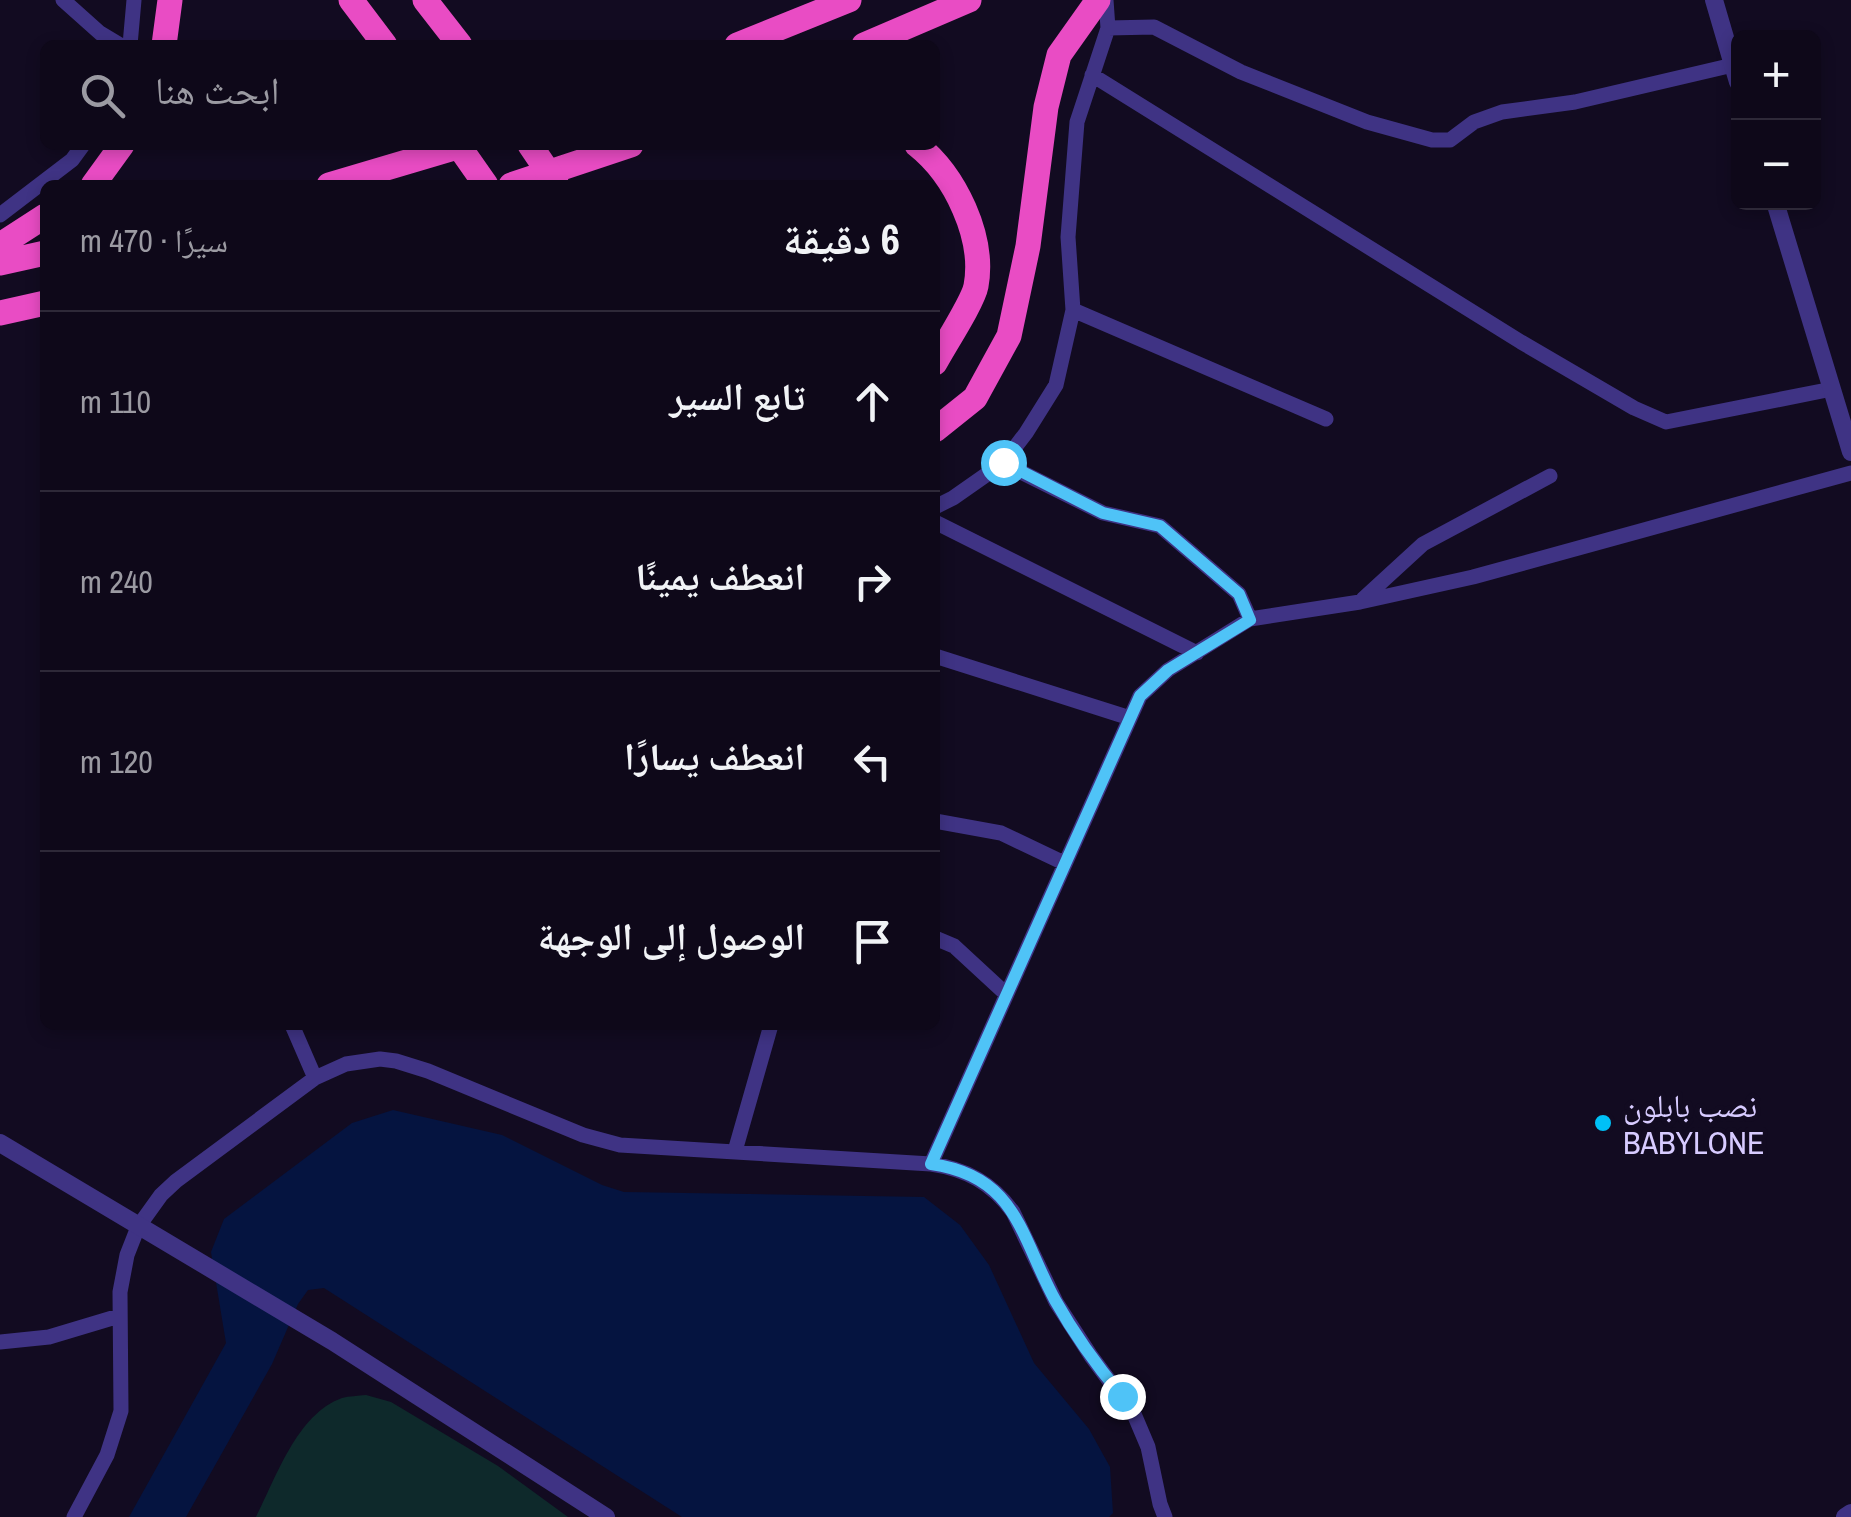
<!DOCTYPE html>
<html lang="ar">
<head>
<meta charset="utf-8">
<style>
  body { margin:0; font-family:"Archivo Narrow","Noto Naskh Arabic",sans-serif; background:#171122; color:#f1f3f6; direction:rtl }
  .controls { position:absolute; right:30px; top:30px; display:grid; overflow:hidden; border-radius:15px; box-shadow:0 5px 15px #0003 }
  .controls button { width:90px; height:90px; display:grid; place-items:center; padding:0; border:0; border-bottom:2px solid #2e2938; background:#0e0819; color:#f1f3f6; font:50px sans-serif }
  .stop { position:absolute; width:30px; height:30px; margin:-22px; border:8px solid #4fc3f7; border-radius:50%; background:#fff }
  .stop.end { background:#4fc3f7; border-color:#fff; box-shadow:0 2px 10px #0008 }
  .list { margin:0; padding:0; list-style:none }
  h2 { display:flex; justify-content:space-between; align-items:center; height:130px; margin:0; padding:0 40px; font-size:42px }
  h2 small { font-size:32px; font-weight:400; color:#9b9aa2 }
  .list li { display:grid; grid-template-columns:65px 1fr auto; gap:30px; align-items:center; box-sizing:border-box; height:180px; padding:0 40px; border-top:2px solid #2e2938 }
  .list b { display:block; font-size:38px; white-space:nowrap }
  .list em { font-size:32px; font-style:normal; color:#9b9aa2 }
  .icon { flex:none; width:55px; height:55px; fill:none; stroke:currentColor; stroke-width:2; stroke-linecap:round; stroke-linejoin:round }
  .map { position:relative; flex:none; width:1851px; height:1517px; overflow:hidden; direction:ltr }
  .search { position:absolute; background:#0e0819; box-shadow:0 5px 15px #0003; left:40px; top:40px; width:900px; height:110px; display:flex; align-items:center; gap:25px; box-sizing:border-box; padding:0 35px; border-radius:15px; color:#9b9aa2; font-size:38px }
  .panel { position:absolute; background:#0e0819; box-shadow:0 5px 15px #0003; left:40px; top:180px; width:900px; height:850px; border-radius:15px; direction:rtl }
  .map>svg:first-child { display:block }
  .green { fill:#0e292b }
  .water { fill:#051440 }
  .lines { fill:none; stroke-linecap:round; stroke-linejoin:round }
  .minor { stroke:#3f3384; stroke-width:15 }
  .tertiary { stroke:#3f3384; stroke-width:18 }
  .trunk { stroke:#e94cc4; stroke-width:25 }
  .trunk-bridge { stroke:#e94cc4; stroke-width:25 }
  .route { stroke:#4fc3f7; stroke-width:12 }
  .poi-dot { fill:#00c0f6; stroke:#120b21; stroke-width:4 }
  .labels { text-anchor:middle; dominant-baseline:central; stroke-width:10; stroke-linejoin:round; paint-order:stroke }
  .poi-label { font-size:32px; fill:#d7cbff; stroke:#120b21; text-anchor:start }
</style>
</head>
<body>
<div class="map">
<svg width="1851" height="1517" viewBox="0 0 1851 1517">
  <rect width="100%" height="100%" fill="#120b21"/>
  <path class="green" d="M 366,1395 L 391,1402 L 498,1466 L 568,1517 L 256,1517 C 276,1478 297,1414 342,1398 C 349,1396 358,1396 366,1395 Z"/>
  <path class="water" d="M 393,1110 L 502,1135 L 602,1185 L 624,1192 L 924,1197 L 960,1225 L 989,1265 L 1034,1363 L 1089,1429 L 1110,1467 L 1113,1513 L 1109,1517 L 682,1517 L 324,1288 L 308,1290 L 298,1304 L 272,1364 L 186,1517 L 129,1517 L 226,1343 L 211,1252 L 224,1219 L 352,1123 Z"/>
  <g class="lines">
    <path class="minor" d="M 63,0 L 100,33 L 120,45
      M 1108,28 L 1154,27 L 1241,72 L 1367,122 L 1432,140 L 1450,140 L 1474,122 L 1502,112 L 1575,102 L 1733,65
      M 130,45 L 134,0
      M 1092,75 L 1521,342 L 1634,408 L 1666,422 L 1832,389
      M 0,215 L 72,160 L 83,145
      M 1073,310 L 1326,419
      M 1003,463 L 1103,513 L 1160,526 L 1239,594 L 1250,619
      M 935,507 L 953,498 L 1003,463 L 1026,433 L 1056,385 L 1073,310 L 1068,237 L 1077,122 L 1108,28 L 1106,0
      M 935,522 L 1197,653
      M 1363,599 L 1423,544 L 1550,476
      M 935,656 L 1130,718
      M 935,821 L 1001,833 L 1064,863
      M 935,938 L 954,946 L 1006,994
      M 292,1025 L 315,1078
      M 735,1151 L 771,1025
      M 931,1164 L 1140,696 L 1168,670 L 1250,619 L 1360,602 L 1473,577 L 1851,473
      M 0,1342 L 49,1337 L 119,1316
      M 74,1517 L 107,1455 L 121,1411 L 120,1292 L 127,1255 L 138,1227 L 161,1195 L 176,1181 L 315,1078 L 346,1064 L 380,1059 L 396,1061 L 428,1071 L 583,1135 L 620,1145 L 931,1164 C 966,1169 992,1183 1013,1212 L 1056,1302 L 1091,1356 L 1134,1414 L 1148,1447 L 1160,1504 L 1165,1517"/>
    <path class="tertiary" d="M 1714,0 L 1738,82
      M 1775,202 L 1851,452
      M 0,1143 L 332,1341 L 606,1517
      M 1845,1517 L 1851,1513"/>
    <path class="trunk" d="M 351,0 L 385,45
      M 425,0 L 460,45
      M 164,45 L 170,0
      M 737,45 L 849,0
      M 864,45 L 969,0
      M 917,145 C 955,175 985,237 976,286 C 973,302 944,346 935,363
      M 93,185 L 122,145
      M 329,185 L 464,145
      M 511,185 L 631,145
      M 0,245 L 45,216
      M 0,263 L 45,253
      M 0,313 L 45,303
      M 935,430 L 975,398 L 1009,336 L 1028,246 L 1046,107 L 1059,55 L 1098,0"/>
    <path class="trunk-bridge" d="M 458,145 L 486,185
      M 530,145 L 557,185"/>
  </g>
  <g class="lines">
    <path class="route" d="M 1003,462 L 1103,513 L 1160,526 L 1239,594 L 1250,620 L 1168,670 L 1140,696 L 931,1164 C 1017,1176 1020,1236 1055,1300 C 1074,1334 1097,1366 1122,1396"/>
  </g>
  <circle class="poi-dot" cx="1603" cy="1123" r="10"/>
  <g class="labels">
    <g class="poi-label">
      <text x="1623" y="1105">نصب بابلون<tspan x="1623" dy="37">BABYLONE</tspan></text>
    </g>
  </g>
</svg>
<div class="controls">
<button>+</button>
<button>−</button>
</div>
<div class="stop" style="left:1003px;top:462px"></div>
<div class="stop end" style="left:1122px;top:1396px"></div>
<div class="search"><svg class="icon" aria-label="search" viewBox="0 0 24 24"><circle cx="10" cy="10" r="6"/><path d="M15 15l6 6"/></svg>ابحث هنا</div>
<section class="panel">
<h2>6 دقيقة<small>سيرًا · 470 m</small></h2>
<ul class="list">
<li><svg class="icon" aria-label="ahead" viewBox="0 0 24 24"><path d="M12 20V5M6 11l6-6 6 6"/></svg><div><b>تابع السير</b></div><em>110 m</em></li>
<li><svg class="icon" aria-label="right" viewBox="0 0 24 24"><path d="M7 20v-9h11M14 6l5 5-5 5"/></svg><div><b>انعطف يمينًا</b></div><em>240 m</em></li>
<li><svg class="icon" aria-label="left" viewBox="0 0 24 24"><path d="M17 20v-9H6M10 6l-5 5 5 5"/></svg><div><b>انعطف يسارًا</b></div><em>120 m</em></li>
<li><svg class="icon" aria-label="arrive" viewBox="0 0 24 24"><path d="M6 21V4h12l-3 4 3 4H6"/></svg><div><b>الوصول إلى الوجهة</b></div></li>
</ul>
</section>
</div>
</body>
</html>
